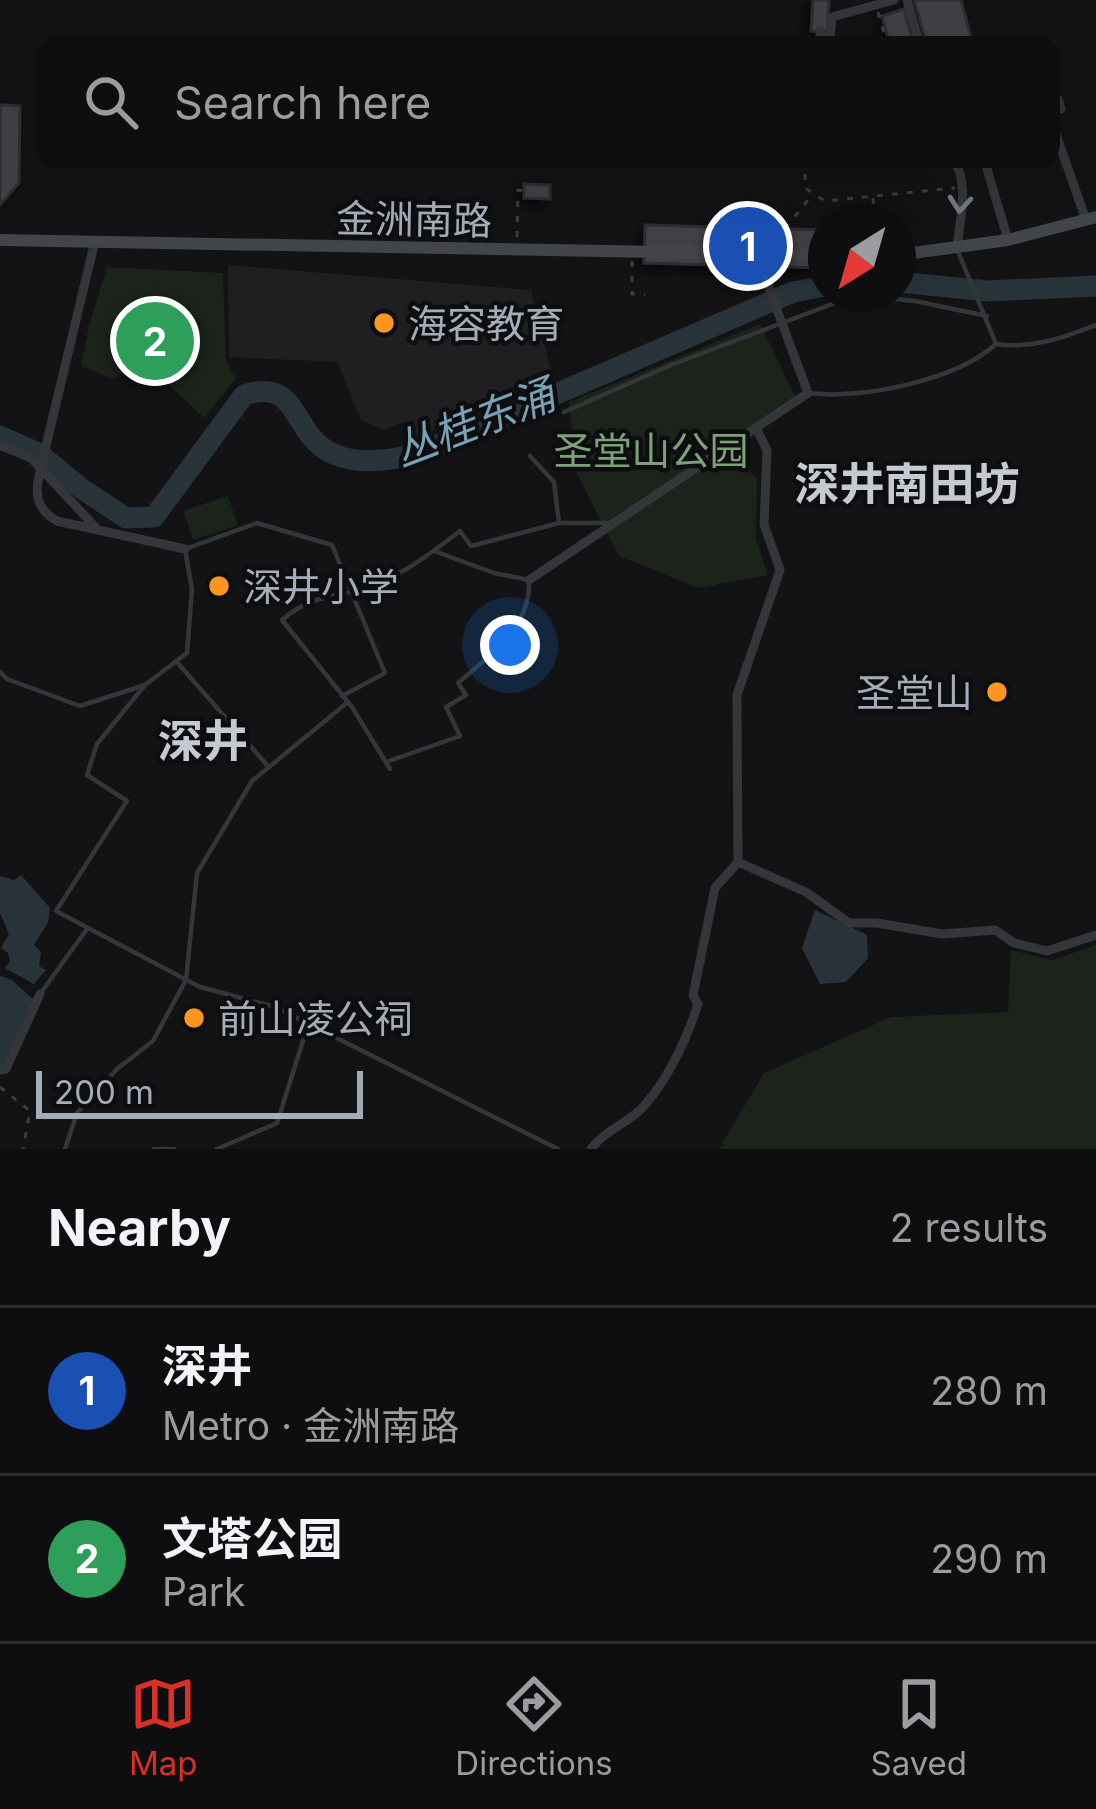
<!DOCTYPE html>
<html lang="en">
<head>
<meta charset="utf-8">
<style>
  body { margin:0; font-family:Inter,"Noto Sans SC",sans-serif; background:#171719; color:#f1f3f6 }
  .compass { position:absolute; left:808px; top:204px; width:108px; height:108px; border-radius:50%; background:#0e0e10; box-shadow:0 12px 48px #0002; rotate:217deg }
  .scale { position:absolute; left:36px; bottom:30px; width:327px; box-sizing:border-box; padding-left:12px; border:6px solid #a3acb7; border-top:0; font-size:33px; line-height:42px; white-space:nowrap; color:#a3acb7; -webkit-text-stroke:9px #0e0e10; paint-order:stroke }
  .you { position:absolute; left:510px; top:645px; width:42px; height:42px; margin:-30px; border:9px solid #fff; border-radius:50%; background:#1a73e8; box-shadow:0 0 0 18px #1a73e833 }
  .badge { display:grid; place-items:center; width:78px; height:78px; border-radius:50%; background:#d93025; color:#fff; font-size:39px; font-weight:700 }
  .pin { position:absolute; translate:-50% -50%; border:6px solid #fff; box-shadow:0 3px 12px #0006 }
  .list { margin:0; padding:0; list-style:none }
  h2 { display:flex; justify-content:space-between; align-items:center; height:156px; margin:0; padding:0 48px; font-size:51px }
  h2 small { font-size:39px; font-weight:400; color:#9b9c9f }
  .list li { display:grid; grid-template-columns:78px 1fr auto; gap:36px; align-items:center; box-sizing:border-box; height:168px; padding:0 48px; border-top:3px solid #2e2e30 }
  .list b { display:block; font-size:45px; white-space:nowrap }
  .list p { margin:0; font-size:39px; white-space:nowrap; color:#9b9c9f }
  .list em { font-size:39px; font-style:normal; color:#9b9c9f }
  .icon { flex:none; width:66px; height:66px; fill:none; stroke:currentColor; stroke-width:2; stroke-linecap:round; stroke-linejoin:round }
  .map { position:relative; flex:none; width:1096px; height:1149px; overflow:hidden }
  .search { position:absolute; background:#0e0e10; box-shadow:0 12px 48px #0002; left:36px; right:36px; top:36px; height:132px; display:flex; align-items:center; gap:30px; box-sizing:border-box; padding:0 42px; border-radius:24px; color:#9b9c9f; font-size:45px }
  .sheet { height:492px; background:#0e0e10 }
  nav { display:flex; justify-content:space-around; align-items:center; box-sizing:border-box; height:168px; border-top:3px solid #2e2e30; background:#0e0e10; font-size:33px; color:#9b9c9f }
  nav a { display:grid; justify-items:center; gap:6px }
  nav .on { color:#d93025 }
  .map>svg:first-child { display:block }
  .built { fill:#1f1f22 }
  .green { fill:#1b231b }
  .water { fill:#28343a }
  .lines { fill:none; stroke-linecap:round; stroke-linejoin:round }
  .river { stroke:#28343a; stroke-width:21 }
  .building { fill:#3f4145; stroke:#2d2d31; stroke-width:3; filter:url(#shadow) }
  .path { stroke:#3a3d41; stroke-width:3; stroke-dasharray:6 9; stroke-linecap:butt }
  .lane { stroke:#34363a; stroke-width:4.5 }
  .street { stroke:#34363a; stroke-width:9 }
  .secondary { stroke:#42454a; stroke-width:12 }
  .street-bridge { stroke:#34363a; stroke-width:9 }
  .oneway { stroke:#71777f }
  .poi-dot { fill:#ff9521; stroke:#0e0e10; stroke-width:4.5 }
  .labels { text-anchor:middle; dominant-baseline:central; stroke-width:9; stroke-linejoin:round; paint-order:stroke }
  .street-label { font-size:39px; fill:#a3acb7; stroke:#0e0e10 }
  .poi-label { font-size:39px; fill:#a3acb7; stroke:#0e0e10; text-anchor:start }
  .park-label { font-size:39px; fill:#7ca378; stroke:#0e0e10 }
  .water-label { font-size:42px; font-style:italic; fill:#77a1b5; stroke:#0e0e10 }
  .quarter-label { font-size:45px; font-weight:bold; fill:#c5cad2; stroke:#0e0e10 }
</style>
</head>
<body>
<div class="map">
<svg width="1096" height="1149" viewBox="0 0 1096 1149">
  <defs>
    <filter id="shadow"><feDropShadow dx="-5.5" dy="5.5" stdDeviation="6" flood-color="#0009"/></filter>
  </defs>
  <rect width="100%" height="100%" fill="#131315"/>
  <path class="built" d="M 228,265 L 531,290 L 555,386 L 412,438 L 405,422 L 382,430 L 361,420 L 337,362 L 229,357 Z"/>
  <path class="green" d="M 107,267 L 223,273 L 226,361 L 236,379 L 204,418 L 140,358 L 114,379 L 81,366 L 89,325 Z
    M 760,324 L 795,396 L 728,446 L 757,479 L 756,539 L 768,575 L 698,588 L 619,556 L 576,472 L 569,402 Z
    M 228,496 L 238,525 L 193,540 L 183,511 Z
    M 1096,945 L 1096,1149 L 719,1149 L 764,1073 L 891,1017 L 1008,1012 L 1011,950 L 1052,960 Z"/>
  <path class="water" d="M 21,875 L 50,908 L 48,922 L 34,945 L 41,952 L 39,966 L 46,970 L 34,984 L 5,968 L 10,961 L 8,953 L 1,948 L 9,934 L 0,913 L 0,876 L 14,880 Z
    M 815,910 L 867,935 L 868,958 L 846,982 L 820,984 L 802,948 Z
    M 0,976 L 12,980 L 34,1000 L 3,1067 L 0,1067 Z"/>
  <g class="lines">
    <path class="river" d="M 898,282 L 988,291 L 1096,286
      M 0,436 L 38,453 L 82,489 L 126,518 L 154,517 L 244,395 C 296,378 292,426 323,448 C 350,467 387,461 417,454 L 793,292 L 826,286"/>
  </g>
  <path class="building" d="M 813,0 L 829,0 L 827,32 L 811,31 Z
    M 914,0 L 961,0 L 973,45 L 927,45 Z
    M 904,9 L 914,45 L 890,45 L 882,16 Z
    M 0,105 L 20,106 L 19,183 L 0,205 Z
    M 524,184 L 550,185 L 550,199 L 524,198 Z
    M 645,225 L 826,230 L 826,268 L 644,263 Z"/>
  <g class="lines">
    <path class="path" d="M 878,12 L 887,45
      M 805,159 L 805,188 L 825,201 L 955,188
      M 873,198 L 875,222
      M 517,237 L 518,190 L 524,191
      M 776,240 L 811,196
      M 632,261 L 632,294 L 645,295
      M 0,1087 L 30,1111 L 23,1149"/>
    <path class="lane" d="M 957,249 L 996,344 C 1033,349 1062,338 1096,325
      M 809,393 C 861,400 957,380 996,344
      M 564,412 L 671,365 L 856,295 L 915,301 L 987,316
      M 530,456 L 554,482 L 559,523 L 607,523
      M 176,661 L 267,765
      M 0,672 L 7,679 L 80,706 L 145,685 L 187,653 L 192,589 L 185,549 L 257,523 L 332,545 L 385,673 L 342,696
      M 145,685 L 97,744 L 87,775 L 127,801 L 56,911 L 200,987 L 275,1007 L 558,1149
      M 389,761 L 460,736 L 446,707 L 466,695 L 458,683 C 491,654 531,628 529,580 L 494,573 L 434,551
      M 390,769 L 352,707 L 282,620 C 313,592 342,598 379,583 C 408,571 435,550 460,531 L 471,546 L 559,523
      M 40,994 L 87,929
      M 65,1149 L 77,1113 L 117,1069 L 153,1041 L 186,980 L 197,873 L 252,781 L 348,702
      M 154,1149 L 174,1149
      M 217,1149 L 277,1123 L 308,1025"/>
    <path class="street" d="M 907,0 L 920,45
      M 820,31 L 820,37 L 830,38 L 832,17 L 894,0
      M 1051,112 L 1061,109 L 1058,99
      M 1051,120 L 1086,220
      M 952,159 C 971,180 959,222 957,249
      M 991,159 L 987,169 L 1008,240
      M 49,433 L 95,241
      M 0,445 L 31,458 L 97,529
      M 38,481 C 35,500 41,512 57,521 L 185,549
      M 529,580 L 808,393 L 770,291 L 765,274 L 766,253
      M 738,862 L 737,695 L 780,570 L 764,524 L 767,450 L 756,428
      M 738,862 L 806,892 L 849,923 L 877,923 L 942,934 L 995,930 L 1014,943 L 1047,951 L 1096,935
      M 0,1070 L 6,1069 L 40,994
      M 591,1149 C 605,1130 629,1123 644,1106 C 670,1076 686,1041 698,1004 L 693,995 L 715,888 L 738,862"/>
    <path class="secondary" d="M 0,240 L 826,255
      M 898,255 L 1008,240 L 1096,217"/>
    <path class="street-bridge" d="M 38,481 L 49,433"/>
  </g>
  <defs><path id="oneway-chevron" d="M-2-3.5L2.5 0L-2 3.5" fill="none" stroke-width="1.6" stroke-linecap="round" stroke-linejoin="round" transform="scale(3)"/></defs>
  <use class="oneway" href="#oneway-chevron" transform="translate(960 204) rotate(95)"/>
  <g class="poi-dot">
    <circle cx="384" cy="323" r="12"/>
    <circle cx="219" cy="586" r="12"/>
    <circle cx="997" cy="692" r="12"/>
    <circle cx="194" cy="1018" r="12"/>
  </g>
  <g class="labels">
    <g class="street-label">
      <text transform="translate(414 219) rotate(1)">金洲南路</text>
    </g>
    <g class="poi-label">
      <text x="408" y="323">海容教育</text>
      <text x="243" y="586">深井小学</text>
      <text x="973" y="692" text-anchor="end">圣堂山</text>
      <text x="218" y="1018">前山凌公祠</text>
    </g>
    <g class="park-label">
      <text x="651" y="450">圣堂山公园</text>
    </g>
    <g class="water-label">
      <text transform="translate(474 422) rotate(-21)">丛桂东涌</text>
    </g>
    <g class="quarter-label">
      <text x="907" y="483">深井南田坊</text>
      <text x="203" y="740">深井</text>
    </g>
  </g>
</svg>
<svg class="compass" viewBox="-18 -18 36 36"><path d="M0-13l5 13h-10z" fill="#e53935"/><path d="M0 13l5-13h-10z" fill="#9b9c9f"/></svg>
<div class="scale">200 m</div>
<div class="you"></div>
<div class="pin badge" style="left:748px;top:246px;background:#1a4fb4">1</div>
<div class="pin badge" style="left:155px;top:341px;background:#2e9e5b">2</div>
<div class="search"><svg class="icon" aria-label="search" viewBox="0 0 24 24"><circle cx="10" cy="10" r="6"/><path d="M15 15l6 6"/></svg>Search here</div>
</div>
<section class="sheet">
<h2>Nearby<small>2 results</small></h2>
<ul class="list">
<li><span class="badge" style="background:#1a4fb4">1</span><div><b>深井</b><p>Metro · 金洲南路</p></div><em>280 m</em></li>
<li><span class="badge" style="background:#2e9e5b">2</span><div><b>文塔公园</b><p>Park</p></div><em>290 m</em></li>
</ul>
</section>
<nav>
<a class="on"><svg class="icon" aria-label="map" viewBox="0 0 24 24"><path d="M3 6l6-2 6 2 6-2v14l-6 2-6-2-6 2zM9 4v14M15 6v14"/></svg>Map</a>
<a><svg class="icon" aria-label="directions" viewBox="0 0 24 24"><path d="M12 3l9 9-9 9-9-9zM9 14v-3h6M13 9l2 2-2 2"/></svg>Directions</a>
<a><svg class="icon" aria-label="saved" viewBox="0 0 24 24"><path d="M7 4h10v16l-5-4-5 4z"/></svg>Saved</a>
</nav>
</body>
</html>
